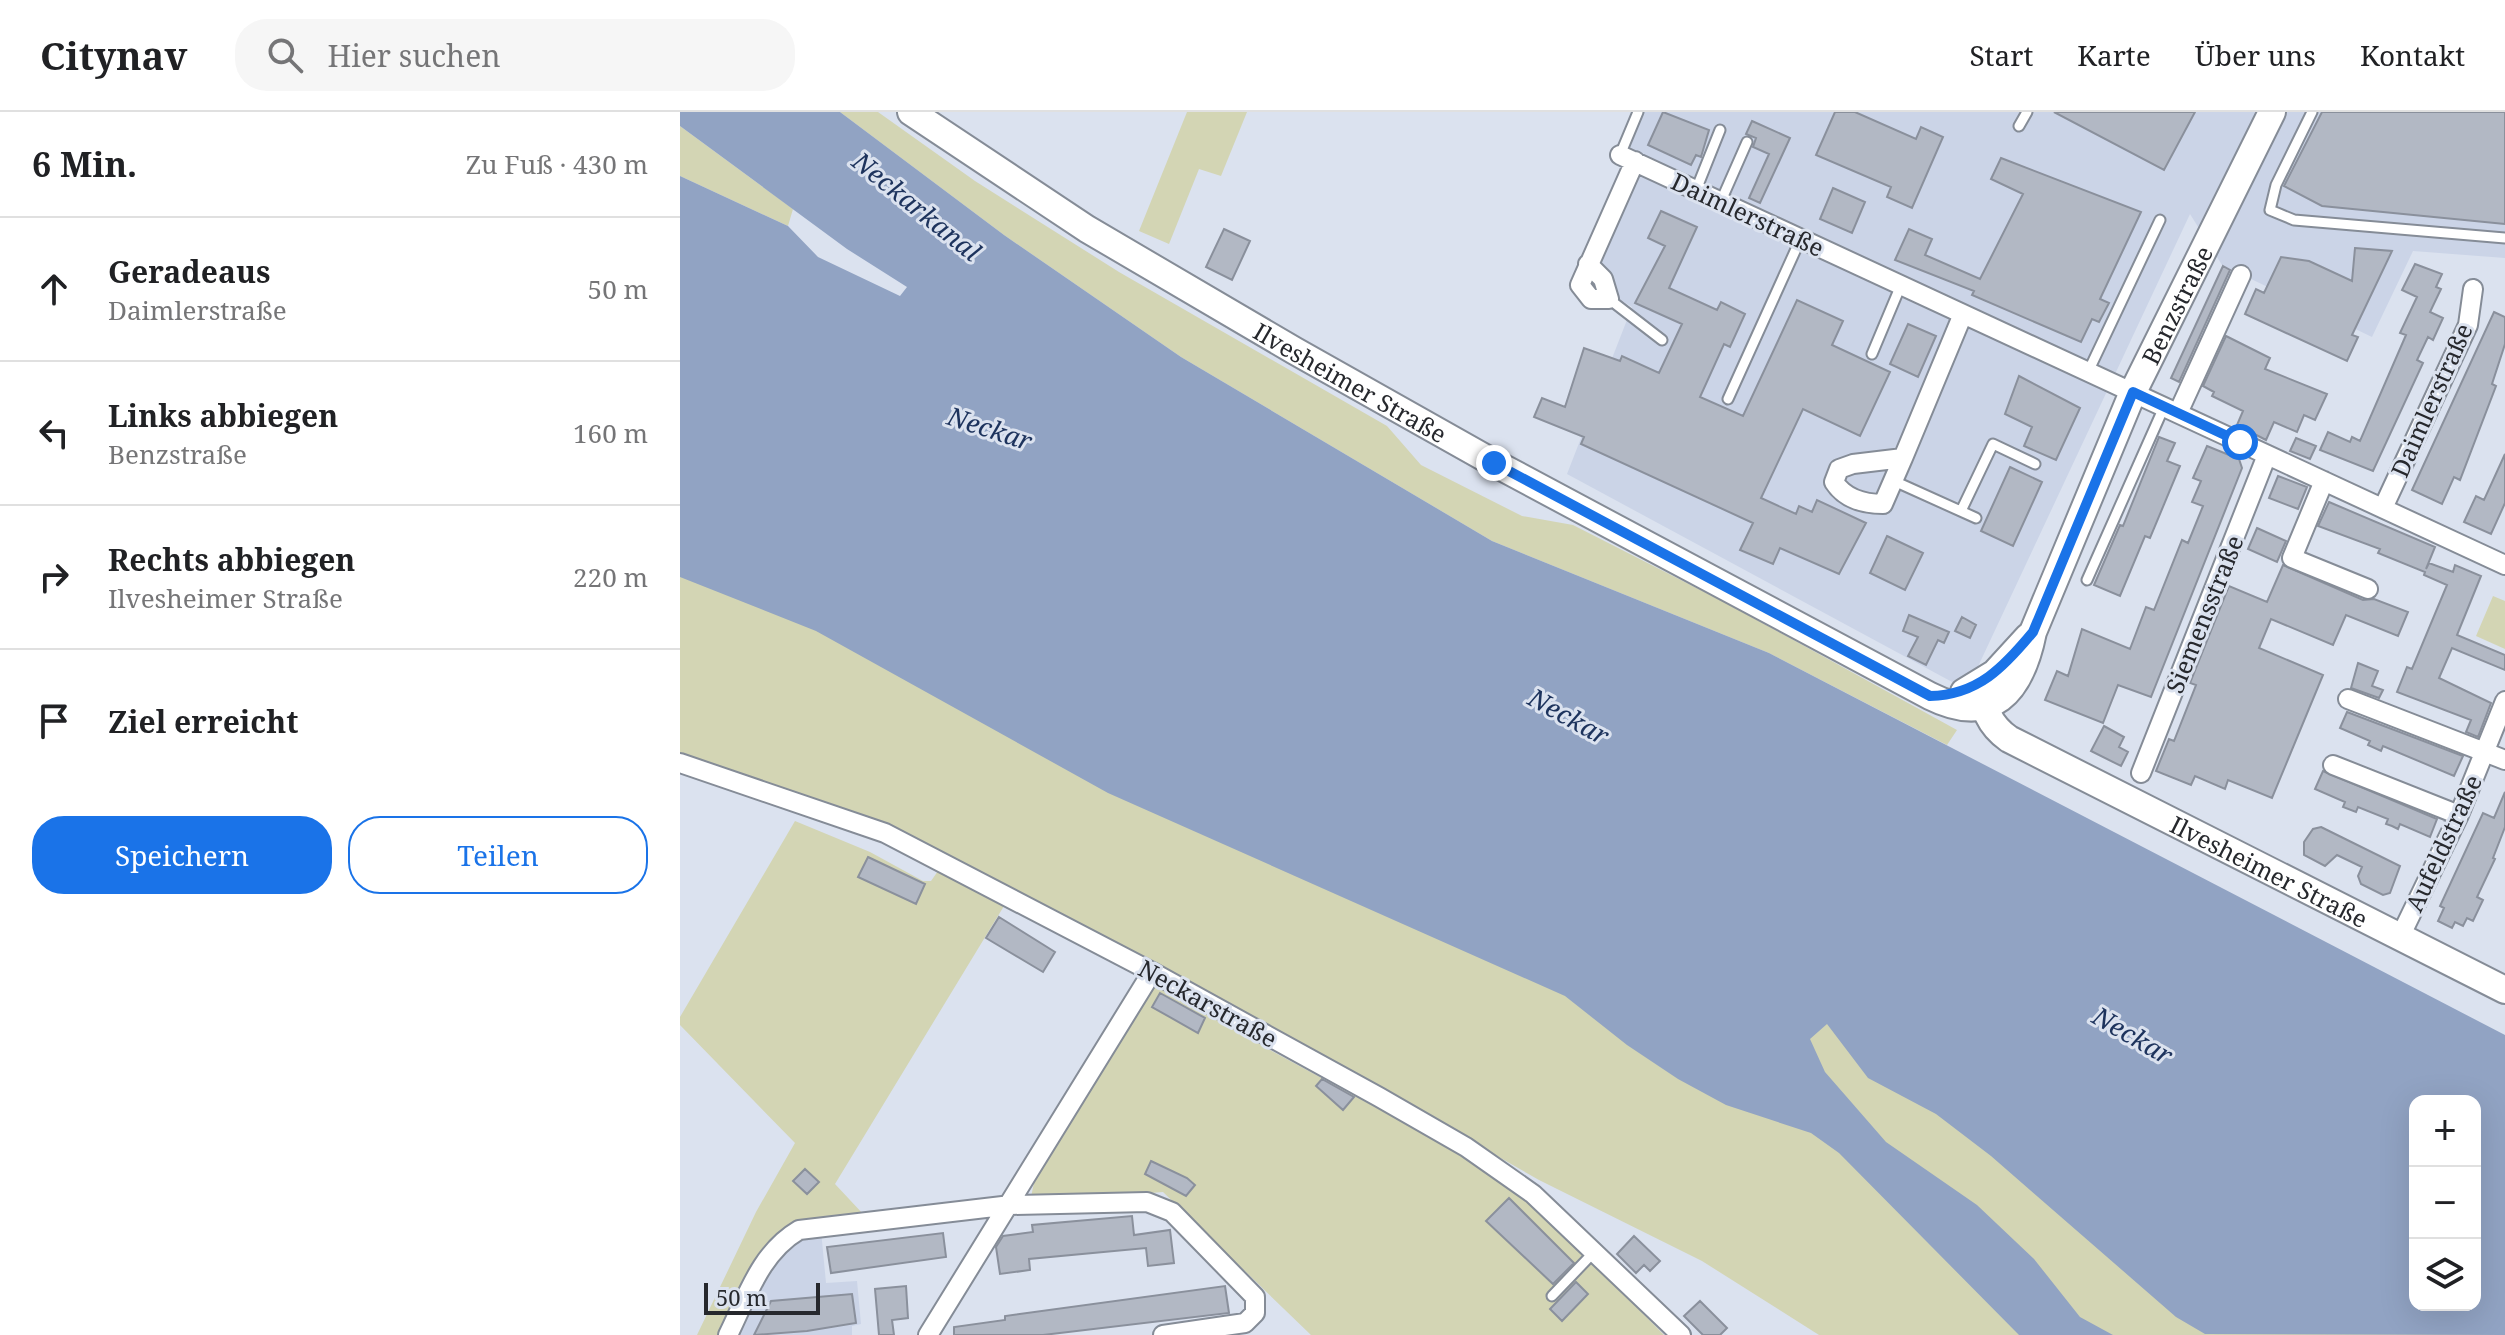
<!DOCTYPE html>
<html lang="de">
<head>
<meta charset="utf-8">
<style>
  body { margin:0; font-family:"Noto Serif",serif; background:#f6f6f6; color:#202124 }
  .controls { position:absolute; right:24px; bottom:24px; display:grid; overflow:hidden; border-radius:16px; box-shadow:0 8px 32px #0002 }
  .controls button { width:72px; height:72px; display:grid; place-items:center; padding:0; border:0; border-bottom:2px solid #e0e0e0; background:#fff; color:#202124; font:40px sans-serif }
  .scale { position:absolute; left:24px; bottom:20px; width:116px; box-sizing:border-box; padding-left:8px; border:4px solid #26282d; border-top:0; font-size:22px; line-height:28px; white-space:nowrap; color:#26282d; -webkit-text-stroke:6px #dbe2ef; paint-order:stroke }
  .stop { position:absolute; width:24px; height:24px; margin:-18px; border:6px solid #1a73e8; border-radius:50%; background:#fff }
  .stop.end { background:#1a73e8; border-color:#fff; box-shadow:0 2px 8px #0008 }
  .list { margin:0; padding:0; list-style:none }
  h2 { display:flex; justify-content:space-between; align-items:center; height:104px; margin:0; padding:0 32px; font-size:34px }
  h2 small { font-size:26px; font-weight:400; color:#757577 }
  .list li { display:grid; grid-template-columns:52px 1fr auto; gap:24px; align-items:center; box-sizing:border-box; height:144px; padding:0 32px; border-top:2px solid #e0e0e0 }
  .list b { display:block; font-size:30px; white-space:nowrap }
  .list p { margin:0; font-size:26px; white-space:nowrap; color:#757577 }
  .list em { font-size:26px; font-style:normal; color:#757577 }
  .actions { display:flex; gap:16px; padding:24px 32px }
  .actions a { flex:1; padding:18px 0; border:2px solid #1a73e8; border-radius:32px; text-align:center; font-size:28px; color:#1a73e8 }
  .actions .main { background:#1a73e8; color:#fff }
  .icon { flex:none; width:44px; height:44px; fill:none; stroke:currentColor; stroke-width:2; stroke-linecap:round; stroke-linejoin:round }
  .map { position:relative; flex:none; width:1825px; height:1223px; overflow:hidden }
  header { display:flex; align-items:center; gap:48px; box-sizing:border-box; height:112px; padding:0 40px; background:#fff; border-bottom:2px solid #e0e0e0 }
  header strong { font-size:38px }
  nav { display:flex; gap:44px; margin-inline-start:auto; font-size:28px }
  .search { width:560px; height:72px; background:#f6f6f6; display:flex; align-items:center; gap:20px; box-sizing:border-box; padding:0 28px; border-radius:32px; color:#757577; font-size:30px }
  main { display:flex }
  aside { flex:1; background:#fff }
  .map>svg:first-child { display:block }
  .built { fill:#cbd4e7 }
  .green { fill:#d3d5b4 }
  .water { fill:#91a3c3; fill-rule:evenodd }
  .building { fill:#b2b8c4; stroke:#8a909c; stroke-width:2 }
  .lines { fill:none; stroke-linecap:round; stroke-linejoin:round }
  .lane-casing { stroke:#858c97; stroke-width:13 }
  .street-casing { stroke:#858c97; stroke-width:22 }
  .secondary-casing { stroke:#858c97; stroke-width:30 }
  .lane { stroke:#fff; stroke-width:9 }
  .street { stroke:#fff; stroke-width:18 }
  .secondary { stroke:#fff; stroke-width:26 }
  .route { stroke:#1a73e8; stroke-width:10 }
  .labels { text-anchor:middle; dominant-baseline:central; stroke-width:6; stroke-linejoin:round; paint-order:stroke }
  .street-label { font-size:24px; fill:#26282d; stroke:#dbe2ef }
  .water-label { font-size:26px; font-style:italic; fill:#1d335d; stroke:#dbe2ef }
</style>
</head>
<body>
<header>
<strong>Citynav</strong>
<div class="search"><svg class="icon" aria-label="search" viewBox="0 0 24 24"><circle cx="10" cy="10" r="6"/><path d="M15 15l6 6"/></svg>Hier suchen</div>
<nav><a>Start</a><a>Karte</a><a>Über uns</a><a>Kontakt</a></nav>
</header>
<main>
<aside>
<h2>6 Min.<small>Zu Fuß · 430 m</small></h2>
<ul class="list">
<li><svg class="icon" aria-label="ahead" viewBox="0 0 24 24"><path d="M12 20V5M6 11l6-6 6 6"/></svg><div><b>Geradeaus</b><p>Daimlerstraße</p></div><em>50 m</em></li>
<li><svg class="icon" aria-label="left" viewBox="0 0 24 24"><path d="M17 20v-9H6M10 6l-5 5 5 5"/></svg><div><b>Links abbiegen</b><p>Benzstraße</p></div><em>160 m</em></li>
<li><svg class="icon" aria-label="right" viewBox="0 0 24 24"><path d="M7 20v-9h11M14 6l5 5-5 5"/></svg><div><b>Rechts abbiegen</b><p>Ilvesheimer Straße</p></div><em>220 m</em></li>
<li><svg class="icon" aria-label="arrive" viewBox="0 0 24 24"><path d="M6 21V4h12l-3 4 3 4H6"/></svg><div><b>Ziel erreicht</b></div></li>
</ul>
<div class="actions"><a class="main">Speichern</a><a>Teilen</a></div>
</aside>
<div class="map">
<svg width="1825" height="1223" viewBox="0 0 1825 1223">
  <rect width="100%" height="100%" fill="#dbe2ef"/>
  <path class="built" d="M 964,0 L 1825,0 L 1825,146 L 1733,139 L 1692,225 L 1542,153 L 1510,102 L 1287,578 L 887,362 L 952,195 L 897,161 Z
    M 140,1108 L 146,1171 L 177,1169 L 181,1212 L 172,1214 L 172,1223 L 39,1223 L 66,1170 Z"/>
  <path class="green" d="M 160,0 L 198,0 L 295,69 L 439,160 L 707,314 L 741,353 L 842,404 L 893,413 L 1046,491 L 1277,618 L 1267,633 L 1089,541 L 812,429 L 501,245 L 324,123 Z
    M 507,0 L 567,0 L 541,64 L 519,57 L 489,132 L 459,119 Z
    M 0,14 L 113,97 L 108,114 L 0,64 Z
    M 0,253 L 1735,1193 L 1795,1193 L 1825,1223 L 1139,1223 L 1022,1149 L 859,1068 L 712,984 L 207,714 L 120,682 L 0,644 Z
    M 1813,484 L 1825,489 L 1825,537 L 1796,524 Z
    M 115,709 L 190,740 L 243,769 L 251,769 L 258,759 L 324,794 L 155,1072 L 184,1103 L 125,1111 L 39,1223 L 17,1223 L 76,1100 L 115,1031 L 0,913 L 0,905 Z
    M 468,867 L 590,938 L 756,1028 L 789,1041 L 843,1079 L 984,1223 L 631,1223 L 483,1080 L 361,1090 L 351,1085 L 355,1066 Z"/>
  <path class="water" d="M 0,0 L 160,0 L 324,123 L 501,245 L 812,429 L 1089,541 L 1825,923 L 1825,1223 L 1525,1222 L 1496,1205 L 1311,1044 L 1256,1002 L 1188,966 L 1147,912 L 1130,927 L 1145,960 L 1206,1030 L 1297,1093 L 1354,1147 L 1400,1205 L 1433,1223 L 1339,1223 L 1159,1041 L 1131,1021 L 1046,993 L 998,967 L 947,933 L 885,884 L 428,681 L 136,519 L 0,465 L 0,64 L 108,114 L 138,145 L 220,184 L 227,175 L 167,137 L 0,14 ZM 1795,989 L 1795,1193 L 1735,1193 L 1735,989 Z"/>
  <path class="building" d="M 983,0 L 1029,18 L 1021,45 L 1016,43 L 1011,53 L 968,33 Z
    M 1155,0 L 1175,0 L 1236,27 L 1241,15 L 1263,25 L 1232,96 L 1207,85 L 1211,75 L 1136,43 Z
    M 1374,0 L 1515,0 L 1484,58 Z
    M 1642,0 L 1825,0 L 1825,112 L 1642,94 L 1604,74 Z
    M 1072,9 L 1110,26 L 1080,91 L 1069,86 L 1089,42 L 1073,35 L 1076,26 L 1066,22 Z
    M 1321,46 L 1461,100 L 1420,187 L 1429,191 L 1419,210 L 1412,207 L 1401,230 L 1292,183 L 1294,179 L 1215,148 L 1229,117 L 1252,127 L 1245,143 L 1300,167 L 1343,82 L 1311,67 Z
    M 1153,76 L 1185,90 L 1172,121 L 1140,107 Z
    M 981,99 L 1017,115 L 989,176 L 1037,198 L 1041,190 L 1065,202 L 1050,235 L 1044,232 L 1020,285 L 1063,304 L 1117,188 L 1163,209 L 1152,233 L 1210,260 L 1180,324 L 1123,297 L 1081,386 L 1116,402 L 1119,394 L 1132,400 L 1137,388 L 1186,411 L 1159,462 L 1100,436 L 1093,452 L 1060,438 L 1073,411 L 901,332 L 904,325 L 854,305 L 862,286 L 885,295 L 904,236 L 940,249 L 942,244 L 979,261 L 1002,212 L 955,191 L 985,134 L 968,126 Z
    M 544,117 L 570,129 L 552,168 L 526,155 Z
    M 1675,136 L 1712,139 L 1672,223 L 1678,225 L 1667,249 L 1565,202 L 1576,177 L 1584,181 L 1601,145 L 1629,149 L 1672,169 Z
    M 1735,152 L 1762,162 L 1756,175 L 1761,177 L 1750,200 L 1763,206 L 1753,228 L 1748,225 L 1737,248 L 1743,251 L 1693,359 L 1640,338 L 1648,320 L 1670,330 L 1672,325 L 1680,329 L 1726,223 L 1720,221 L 1737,185 L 1722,178 Z
    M 1543,154 L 1550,158 L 1499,270 L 1491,266 Z
    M 1814,200 L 1825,205 L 1825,232 L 1812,272 L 1816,274 L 1780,368 L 1774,365 L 1762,392 L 1732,378 Z
    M 1228,212 L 1256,224 L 1238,265 L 1210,252 Z
    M 1546,224 L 1590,246 L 1585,257 L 1647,282 L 1635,308 L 1624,303 L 1617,320 L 1594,310 L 1586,328 L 1557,313 L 1563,299 L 1532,284 L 1534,280 L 1523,274 Z
    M 1339,264 L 1400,296 L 1376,348 L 1344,334 L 1352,315 L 1325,302 Z
    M 1479,325 L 1495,331 L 1487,349 L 1500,354 L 1470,426 L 1465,424 L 1440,484 L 1414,473 L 1440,413 L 1443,414 Z
    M 1616,326 L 1636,334 L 1630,347 L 1610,339 Z
    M 1527,334 L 1559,347 L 1562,356 L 1471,585 L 1438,573 L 1423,611 L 1365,588 L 1377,559 L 1388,564 L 1402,517 L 1450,537 L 1466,495 L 1474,498 L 1502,428 L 1508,431 L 1523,394 L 1512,390 L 1521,369 L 1513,366 Z
    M 1825,342 L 1825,391 L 1811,422 L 1784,410 L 1796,384 L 1804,388 Z
    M 1330,355 L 1362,370 L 1333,434 L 1301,419 Z
    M 1598,364 L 1627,375 L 1618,397 L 1589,386 Z
    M 1649,390 L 1755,435 L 1746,457 L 1749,451 L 1773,460 L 1775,453 L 1801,464 L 1777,523 L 1825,543 L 1825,558 L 1772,536 L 1759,566 L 1811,591 L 1798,625 L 1786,620 L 1791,608 L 1717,580 L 1727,555 L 1732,557 L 1767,473 L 1744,463 L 1745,460 L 1698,441 L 1700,437 L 1638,414 Z
    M 1577,416 L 1606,429 L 1597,450 L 1568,437 Z
    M 1207,424 L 1243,441 L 1225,478 L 1190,461 Z
    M 1603,453 L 1683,488 L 1694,487 L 1728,500 L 1718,524 L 1666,503 L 1653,533 L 1591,507 L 1579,536 L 1643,563 L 1592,686 L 1548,668 L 1545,677 L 1515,664 L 1511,673 L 1476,659 L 1489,627 L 1494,629 L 1516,573 L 1510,571 L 1549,474 L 1587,490 Z
    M 1229,503 L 1269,520 L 1264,531 L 1258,528 L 1246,553 L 1228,544 L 1238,525 L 1223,519 Z
    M 1282,505 L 1296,513 L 1290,526 L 1275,519 Z
    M 1678,551 L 1698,559 L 1692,574 L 1703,578 L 1699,586 L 1671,576 Z
    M 1667,600 L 1783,644 L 1774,664 L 1703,634 L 1701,639 L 1688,633 L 1690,629 L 1660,616 Z
    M 1424,614 L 1444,625 L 1439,635 L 1448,640 L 1441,654 L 1411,639 Z
    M 1643,659 L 1757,707 L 1750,725 L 1720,712 L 1718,717 L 1712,714 L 1706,712 L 1708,707 L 1678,695 L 1676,700 L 1663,695 L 1665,690 L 1635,677 Z
    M 1825,680 L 1825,715 L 1813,746 L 1815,747 L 1797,785 L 1803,788 L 1793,809 L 1787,806 L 1783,814 L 1775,810 L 1772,816 L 1758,809 L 1764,796 L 1760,794 L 1803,701 L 1814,706 Z
    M 1641,715 L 1720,754 L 1710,781 L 1703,783 L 1681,772 L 1678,764 L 1682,755 L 1657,743 L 1645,754 L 1624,743 L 1624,730 L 1633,717 Z
    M 188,745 L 245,772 L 236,792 L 178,765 Z
    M 319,805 L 375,840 L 363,860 L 306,826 Z
    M 480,881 L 525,906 L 518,921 L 472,895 Z
    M 642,967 L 674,985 L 663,998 L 636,974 Z
    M 471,1049 L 507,1066 L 515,1073 L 506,1084 L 465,1062 Z
    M 125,1057 L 139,1070 L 127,1082 L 113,1069 Z
    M 829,1086 L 894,1151 L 873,1172 L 806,1109 Z
    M 452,1104 L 454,1123 L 490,1118 L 494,1151 L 468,1154 L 466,1136 L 349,1147 L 350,1158 L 320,1162 L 316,1135 L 323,1124 L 353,1120 L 352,1113 Z
    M 263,1121 L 266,1145 L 151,1161 L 147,1135 Z
    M 954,1124 L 980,1149 L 970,1159 L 964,1153 L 956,1161 L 937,1142 Z
    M 896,1170 L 908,1182 L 882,1209 L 870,1197 Z
    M 226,1174 L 228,1206 L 212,1208 L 214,1223 L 199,1223 L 195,1177 Z
    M 545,1174 L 549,1201 L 363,1223 L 274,1223 L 274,1215 L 325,1208 L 325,1204 Z
    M 172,1182 L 176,1211 L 127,1219 L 74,1223 L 91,1189 Z
    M 1020,1189 L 1047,1216 L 1040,1223 L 1023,1223 L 1004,1204 Z"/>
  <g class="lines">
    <g class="lane-casing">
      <path id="lane" d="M 1632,0 L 1596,73 L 1590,98 L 1614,108 L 1825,126
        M 1339,14 L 1347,0
        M 940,43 L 958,0
        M 1016,78 L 1040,18
        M 1041,89 L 1067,30
        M 929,187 L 982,228
        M 1192,242 L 1221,173
        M 1408,260 L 1480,108
        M 1048,287 L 1121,126
        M 1214,369 L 1296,406
        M 1281,399 L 1313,332 L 1355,352
        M 1407,468 L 1484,295
        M 872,1184 L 916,1138"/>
    </g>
    <g class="street-casing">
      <path id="street" d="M 940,43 L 1825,453
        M 908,152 L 923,167 L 929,187 L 911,187 L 900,173 L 955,49
        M 1498,301 L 1561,163
        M 1223,346 L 1203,392 C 1183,392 1165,387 1154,370 L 1159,357 L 1173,352 L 1223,346 L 1283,202
        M 1644,369 L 1612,446 L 1688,477
        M 1703,396 L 1788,213 L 1793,177
        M 1668,587 L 1825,648
        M 0,651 L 205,721 L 472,860 L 699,985 L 786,1035 L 853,1082 L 1001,1223
        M 1653,653 L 1779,703
        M 1461,661 L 1587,343
        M 1719,827 L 1779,703 L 1825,589
        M 48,1223 C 67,1185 80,1141 119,1118 L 331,1093 L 467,1090 L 492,1100 L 575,1185 L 575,1201 L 565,1211 L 483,1223
        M 248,1223 L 472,860"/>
    </g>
    <g class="secondary-casing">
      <g id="secondary">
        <path id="s1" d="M 231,0 L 407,117 L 615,239 L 814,351 L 1250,584 C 1312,615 1341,580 1353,520 L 1453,280 L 1592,0"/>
        <path id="s2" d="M 1301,572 C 1303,596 1309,613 1329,627 L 1825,878"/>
        <path d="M 1284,580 L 1315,561 L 1348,525"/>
      </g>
    </g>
    <use href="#lane" class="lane"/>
    <use href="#street" class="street"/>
    <use href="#secondary" class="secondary"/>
  </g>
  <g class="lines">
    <path class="route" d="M 814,351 L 1250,584 C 1298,583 1324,555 1353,520 L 1453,280 L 1560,330"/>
  </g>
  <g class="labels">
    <g class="street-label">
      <text transform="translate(1068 102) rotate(25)">Daimlerstraße</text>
      <text stroke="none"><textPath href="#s1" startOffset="1682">Benzstraße</textPath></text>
      <text stroke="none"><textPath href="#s1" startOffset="516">Ilvesheimer Straße</textPath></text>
      <text transform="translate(1751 288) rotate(-66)">Daimlerstraße</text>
      <text transform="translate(1524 502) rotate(-68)">Siemensstraße</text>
      <text transform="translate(1763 731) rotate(-65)">Aufeldstraße</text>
      <text stroke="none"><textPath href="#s2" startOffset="356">Ilvesheimer Straße</textPath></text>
      <text transform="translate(528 891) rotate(29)">Neckarstraße</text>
    </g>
    <g class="water-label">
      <text transform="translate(237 94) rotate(39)">Neckarkanal</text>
      <text transform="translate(310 316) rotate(18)">Neckar</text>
      <text transform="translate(889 604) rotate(29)">Neckar</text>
      <text transform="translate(1453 923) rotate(30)">Neckar</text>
    </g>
  </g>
</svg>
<div class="controls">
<button>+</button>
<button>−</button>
<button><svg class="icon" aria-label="layers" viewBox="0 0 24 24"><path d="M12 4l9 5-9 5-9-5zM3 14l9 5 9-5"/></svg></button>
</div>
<div class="scale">50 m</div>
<div class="stop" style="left:1560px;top:330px"></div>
<div class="stop end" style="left:814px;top:351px"></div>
</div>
</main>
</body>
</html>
